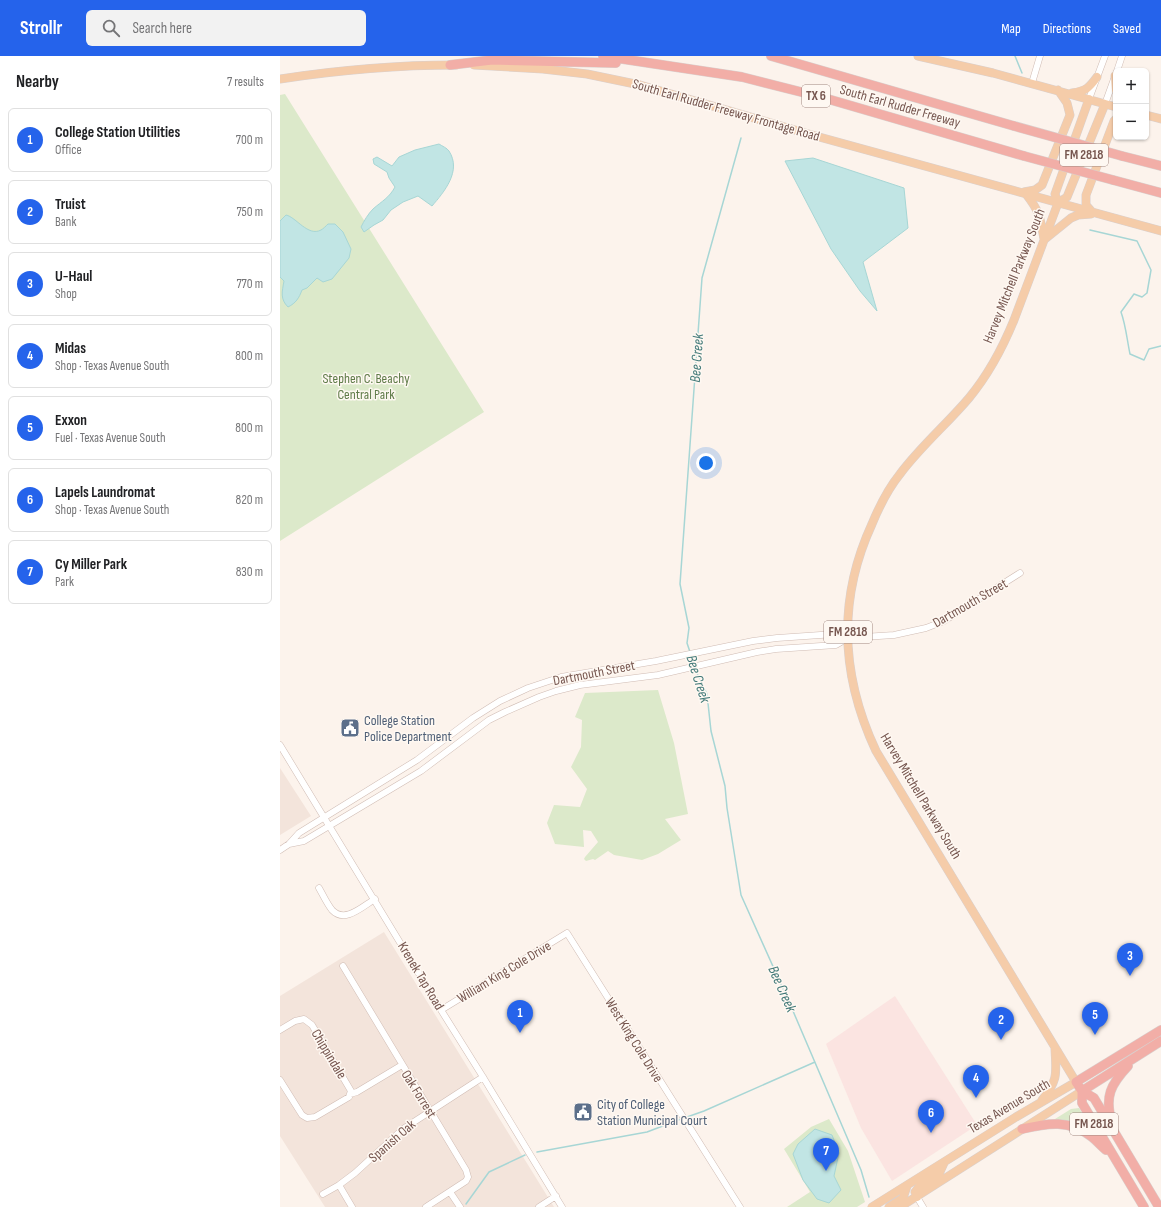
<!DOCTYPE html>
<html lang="en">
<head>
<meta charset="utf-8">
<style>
  body { margin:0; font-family:"Sofia Sans Condensed",sans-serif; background:#f2f2f2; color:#202124 }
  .controls { position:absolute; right:12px; top:12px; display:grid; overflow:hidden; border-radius:6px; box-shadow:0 1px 3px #0004 }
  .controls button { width:36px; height:36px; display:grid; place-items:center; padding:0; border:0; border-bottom:1px solid #e0e0e0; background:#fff; color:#202124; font:20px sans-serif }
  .you { position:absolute; left:426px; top:407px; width:14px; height:14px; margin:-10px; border:3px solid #fff; border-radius:50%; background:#1a73e8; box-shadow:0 0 0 6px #1a73e833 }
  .badge { display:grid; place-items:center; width:26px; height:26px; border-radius:50%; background:#2563eb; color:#fff; font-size:13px; font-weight:700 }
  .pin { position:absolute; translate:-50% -33px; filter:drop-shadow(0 1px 2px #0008) }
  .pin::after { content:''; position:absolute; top:21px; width:14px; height:12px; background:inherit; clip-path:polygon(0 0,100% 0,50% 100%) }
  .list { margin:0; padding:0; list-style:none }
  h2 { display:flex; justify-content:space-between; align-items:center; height:52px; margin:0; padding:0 16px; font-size:17px }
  h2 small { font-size:13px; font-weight:400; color:#757577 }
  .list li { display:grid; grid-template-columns:26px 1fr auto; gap:12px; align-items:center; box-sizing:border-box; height:64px; margin:0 8px 8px; padding:0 8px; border:1px solid #e0e0e0; border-radius:6px }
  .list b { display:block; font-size:15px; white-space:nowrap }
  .list p { margin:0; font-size:13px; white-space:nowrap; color:#757577 }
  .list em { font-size:13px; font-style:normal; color:#757577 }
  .icon { flex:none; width:22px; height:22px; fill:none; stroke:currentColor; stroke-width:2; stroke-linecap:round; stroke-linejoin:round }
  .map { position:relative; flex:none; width:881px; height:1151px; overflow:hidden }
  header { display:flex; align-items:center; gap:24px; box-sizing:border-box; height:56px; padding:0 20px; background:#2563eb; color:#fff }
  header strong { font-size:19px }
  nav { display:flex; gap:22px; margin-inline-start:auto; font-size:14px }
  .search { width:280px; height:36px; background:#f2f2f2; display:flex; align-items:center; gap:10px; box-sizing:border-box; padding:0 14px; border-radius:6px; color:#757577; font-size:15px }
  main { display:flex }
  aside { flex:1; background:#fff }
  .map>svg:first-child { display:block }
  .residential { fill:#f3e4db }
  .commercial { fill:#fbe4e1 }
  .green { fill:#dce9ca }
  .water { fill:#c1e5e4; stroke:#a7d6d5 }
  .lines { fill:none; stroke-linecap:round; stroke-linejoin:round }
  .stream { stroke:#a7d6d5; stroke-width:1.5 }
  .minor-casing { stroke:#d0bcb4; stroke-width:7 }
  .major-casing { stroke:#d9d0ce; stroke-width:9 }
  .highway-casing { stroke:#d9d0ce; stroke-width:10 }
  .minor { stroke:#fff; stroke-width:6 }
  .major { stroke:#f5cca9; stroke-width:8 }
  .highway { stroke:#f2aea7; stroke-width:9 }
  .highway-bridge-casing { stroke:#d9d0ce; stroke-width:10; stroke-linecap:butt }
  .highway-bridge { stroke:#f2aea7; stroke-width:9 }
  .labels { text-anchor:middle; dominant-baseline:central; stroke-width:3; stroke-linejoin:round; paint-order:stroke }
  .shield { fill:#fef8f2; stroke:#9f8780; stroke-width:1 }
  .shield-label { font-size:13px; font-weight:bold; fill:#76564f }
  .street-label { font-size:14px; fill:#76564f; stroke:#fef8f2 }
  .park-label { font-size:14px; fill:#5f7b48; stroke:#fef8f2 }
  .service-label { font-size:14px; fill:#4e5e75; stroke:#fef8f2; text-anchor:start }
  .water-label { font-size:15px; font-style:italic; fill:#437a79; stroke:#fef8f2 }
</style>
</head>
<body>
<header>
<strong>Strollr</strong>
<div class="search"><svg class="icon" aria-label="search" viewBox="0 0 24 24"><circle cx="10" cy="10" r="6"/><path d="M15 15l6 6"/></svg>Search here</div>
<nav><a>Map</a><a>Directions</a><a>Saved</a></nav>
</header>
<main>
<aside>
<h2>Nearby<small>7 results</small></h2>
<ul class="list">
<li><span class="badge">1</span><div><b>College Station Utilities</b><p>Office</p></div><em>700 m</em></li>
<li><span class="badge">2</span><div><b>Truist</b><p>Bank</p></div><em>750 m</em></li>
<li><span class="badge">3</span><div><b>U-Haul</b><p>Shop</p></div><em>770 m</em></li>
<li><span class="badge">4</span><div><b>Midas</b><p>Shop · Texas Avenue South</p></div><em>800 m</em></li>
<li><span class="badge">5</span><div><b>Exxon</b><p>Fuel · Texas Avenue South</p></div><em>800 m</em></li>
<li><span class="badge">6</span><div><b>Lapels Laundromat</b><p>Shop · Texas Avenue South</p></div><em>820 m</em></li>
<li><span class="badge">7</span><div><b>Cy Miller Park</b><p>Park</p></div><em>830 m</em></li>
</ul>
</aside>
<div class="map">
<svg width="881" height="1151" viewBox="0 0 881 1151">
  <rect width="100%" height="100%" fill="#fcf3ec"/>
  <path class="residential" d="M 0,712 L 31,760 L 0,779 Z
    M 104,876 L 274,1151 L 45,1151 L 0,1080 L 0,940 Z"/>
  <path class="commercial" d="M 615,940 L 697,1069 L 612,1125 L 581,1072 L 546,988 Z"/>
  <path class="green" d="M 5,38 L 204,356 L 0,485 L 0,39 Z
    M 378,634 L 394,687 L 408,758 L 385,763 L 401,784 L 378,798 L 362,804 L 334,799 L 328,795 L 315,804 L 313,803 L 306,805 L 304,803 L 305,801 L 318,786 L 311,775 L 303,774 L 304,791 L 275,788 L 267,767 L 274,749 L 300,751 L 307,733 L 291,711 L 301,691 L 302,664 L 295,661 L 305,637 Z
    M 799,1052 L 815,1078 L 775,1063 L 791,1053 Z
    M 549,1063 L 568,1095 L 585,1146 L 577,1151 L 507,1151 L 530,1136 L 504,1093 L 531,1071 Z"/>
  <path class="water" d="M 159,88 C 162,90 167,92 169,95 C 182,115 164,136 152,150 L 138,140 L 123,146 L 111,154 L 103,164 L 94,169 L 84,176 L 81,171 C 84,165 88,158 93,153 C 102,145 109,142 115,131 L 109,122 L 107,116 L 94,108 L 93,103 L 97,101 L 112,110 L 119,101 L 135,94 Z
    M 533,102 L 624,132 L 628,172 L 583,206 L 597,255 L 580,235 L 551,193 L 505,105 Z
    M 6,159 C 16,161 28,181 41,174 C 43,173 46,170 48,168 L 55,168 L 63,176 L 71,193 L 69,202 L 52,223 L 43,226 L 37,222 L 27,232 L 22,234 C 19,242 16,247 8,251 C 0,243 2,236 4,225 L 0,221 L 0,165 Z
    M 535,1073 L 552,1079 L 559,1097 L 554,1120 L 561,1134 L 549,1147 L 537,1143 L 523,1124 L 513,1098 L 518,1088 Z"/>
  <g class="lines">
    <path class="stream" d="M 735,0 L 742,17
      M 810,174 L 857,185 L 871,214 L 867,237 L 862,241 L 854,238 L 841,256 C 846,270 847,284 850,298 L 864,304 L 869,293 L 881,290
      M 410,596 L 407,587 L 409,572 L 400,528 L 422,222 L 461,82
      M 411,599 L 413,609
      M 415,613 L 427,638 L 431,675 L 445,730 L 447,752 L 461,839 L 513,955 L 581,1114 L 589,1141
      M 407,1061 L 424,1055 L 535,1006
      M 257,1096 L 367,1076 L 401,1063
      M 186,1148 L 209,1116 L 245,1099"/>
    <g class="minor-casing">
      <path id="minor" d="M 837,15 L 842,0
        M 752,27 L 760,0
        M 809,43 L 825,0
        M 825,48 L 834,23
        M 0,689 L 161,954 L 203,1021 L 282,1151
        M 9,788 L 24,785 L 141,715 L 209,664 L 225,656 L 259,641 L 276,635 L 300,629 L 378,619 L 477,596 L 496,593 L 556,589 L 568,582
        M 0,794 L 9,788 L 19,777 L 137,704 L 193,662 L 220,645 L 248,632 L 281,621 L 376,605 L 473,585 L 497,582 L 555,578 L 568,582 L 614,579 L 646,572 L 664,565 L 740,517
        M 39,832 C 43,839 47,848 52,854 C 65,868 83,850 95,843
        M 63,910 L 186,1114 L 188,1121 L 186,1125 L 146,1151
        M 161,954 L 287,877 L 460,1151
        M 0,974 L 15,965 L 24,963 L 32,969 L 71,1035 L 69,1041 L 35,1061 L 27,1062 L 22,1059 L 0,1024
        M 70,1038 L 77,1036 L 122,1009
        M 59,1129 L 72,1151
        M 170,1136 L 180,1151
        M 43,1138 L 59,1129 L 75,1117 L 123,1073 L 203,1021
        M 637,1141 L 643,1151
        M 259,1151 L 276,1140"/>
    </g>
    <g class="major-casing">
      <path id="major" d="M 638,0 L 713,17 L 836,51
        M 194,9 L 263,13 L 307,18 L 360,29 L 532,79 L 881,175
        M 835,20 L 836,34
        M 0,23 C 59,14 117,9 176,9
        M 792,37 C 806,35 809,32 817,21
        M 866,59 L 881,63
        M 744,136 L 755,134 L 762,129 L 790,59 L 787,47 L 778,34
        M 746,138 C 760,156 760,161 764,183
        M 778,147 L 775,138 L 809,43
        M 812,156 L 806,149 L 806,139 L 834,65 L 836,63
        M 765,183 L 791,162 L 798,159 L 811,158
        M 762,1044 C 779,1023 776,1017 775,992
        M 637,1141 L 635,1136 L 639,1131 L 659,1118 L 664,1107
        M 592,1151 L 736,1061 L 796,1026 L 596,695 C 561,620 557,544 592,468 C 599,451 608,433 620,418 C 641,390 667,368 689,342 C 708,319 723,291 734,264 L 778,147 L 787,141 L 825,48
        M 609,1151 L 623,1142 L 627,1130
        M 620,1151 L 802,1035"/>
    </g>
    <g class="highway-casing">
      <path id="highway" d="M 323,0 L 462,21 L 541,41 L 744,100
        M 491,0 L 734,70
        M 170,9 L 212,4 L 336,7
        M 842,100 L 881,110
        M 833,124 L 881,137
        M 802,1035 L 802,1047 L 864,1151
        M 802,1035 L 881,985
        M 832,1066 C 824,1041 831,1028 848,1010
        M 742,1073 C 768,1067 789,1063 812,1081 C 817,1085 821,1090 826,1094
        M 879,1151 L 814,1042 L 802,1035 L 796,1026 L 881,974"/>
    </g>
    <use href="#minor" class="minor"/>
    <use href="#major" class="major"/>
    <use href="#highway" class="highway"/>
    <g class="highway-bridge-casing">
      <path id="highway-bridge" d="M 734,70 L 842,100
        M 744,100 L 833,124"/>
    </g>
    <use href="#highway-bridge" class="highway-bridge"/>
  </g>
  <defs>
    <g id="civic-square" transform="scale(1)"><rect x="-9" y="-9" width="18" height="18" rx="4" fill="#5c6f8a" stroke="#fef8f2"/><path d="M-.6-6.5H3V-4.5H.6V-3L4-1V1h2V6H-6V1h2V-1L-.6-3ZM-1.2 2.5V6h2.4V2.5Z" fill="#fff"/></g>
  </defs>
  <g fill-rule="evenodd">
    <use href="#civic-square" x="70" y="672"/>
    <use href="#civic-square" x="303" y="1056"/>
  </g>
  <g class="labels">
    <g class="shield">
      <rect x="522" y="29" width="28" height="22" rx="3"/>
      <rect x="780" y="88" width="48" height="22" rx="3"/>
      <rect x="544" y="565" width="48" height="22" rx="3"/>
      <rect x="790" y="1057" width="48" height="22" rx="3"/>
    </g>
    <g class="shield-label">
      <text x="536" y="40">TX 6</text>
      <text x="804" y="99">FM 2818</text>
      <text x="568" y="576">FM 2818</text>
      <text x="814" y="1068">FM 2818</text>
    </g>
    <g class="street-label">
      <text transform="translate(620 50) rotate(16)">South Earl Rudder Freeway</text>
      <text transform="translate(446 54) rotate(16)">South Earl Rudder Freeway Frontage Road</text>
      <text transform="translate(734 220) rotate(-68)">Harvey Mitchell Parkway South</text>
      <text transform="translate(690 547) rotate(-30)">Dartmouth Street</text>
      <text transform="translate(314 617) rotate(-11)">Dartmouth Street</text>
      <text transform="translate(641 740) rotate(59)">Harvey Mitchell Parkway South</text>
      <text transform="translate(224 916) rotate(-31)">William King Cole Drive</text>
      <text transform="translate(141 920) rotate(59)">Krenek Tap Road</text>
      <text transform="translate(354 984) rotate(58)">West King Cole Drive</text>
      <text transform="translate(49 998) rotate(59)">Chippindale</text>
      <text transform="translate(139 1038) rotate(58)">Oak Forrest</text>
      <text transform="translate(729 1050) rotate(-31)">Texas Avenue South</text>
      <text transform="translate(112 1085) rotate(-41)">Spanish Oak</text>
    </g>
    <g class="park-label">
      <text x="86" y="322">Stephen C. Beachy<tspan x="86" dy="16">Central Park</tspan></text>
    </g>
    <g class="service-label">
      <text x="84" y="664">College Station<tspan x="84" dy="16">Police Department</tspan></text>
      <text x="317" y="1048">City of College<tspan x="317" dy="16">Station Municipal Court</tspan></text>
    </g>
    <g class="water-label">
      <text transform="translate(417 302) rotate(-86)">Bee Creek</text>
      <text transform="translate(418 623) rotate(72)">Bee Creek</text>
      <text transform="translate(502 933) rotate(66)">Bee Creek</text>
    </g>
  </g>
</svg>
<div class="controls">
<button>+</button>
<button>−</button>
</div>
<div class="you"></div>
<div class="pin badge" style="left:240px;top:977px">1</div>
<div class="pin badge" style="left:721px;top:984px">2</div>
<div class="pin badge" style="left:850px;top:920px">3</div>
<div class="pin badge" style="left:696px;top:1042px">4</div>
<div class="pin badge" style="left:815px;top:979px">5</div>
<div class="pin badge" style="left:651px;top:1077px">6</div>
<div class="pin badge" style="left:546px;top:1115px">7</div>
</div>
</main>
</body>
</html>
